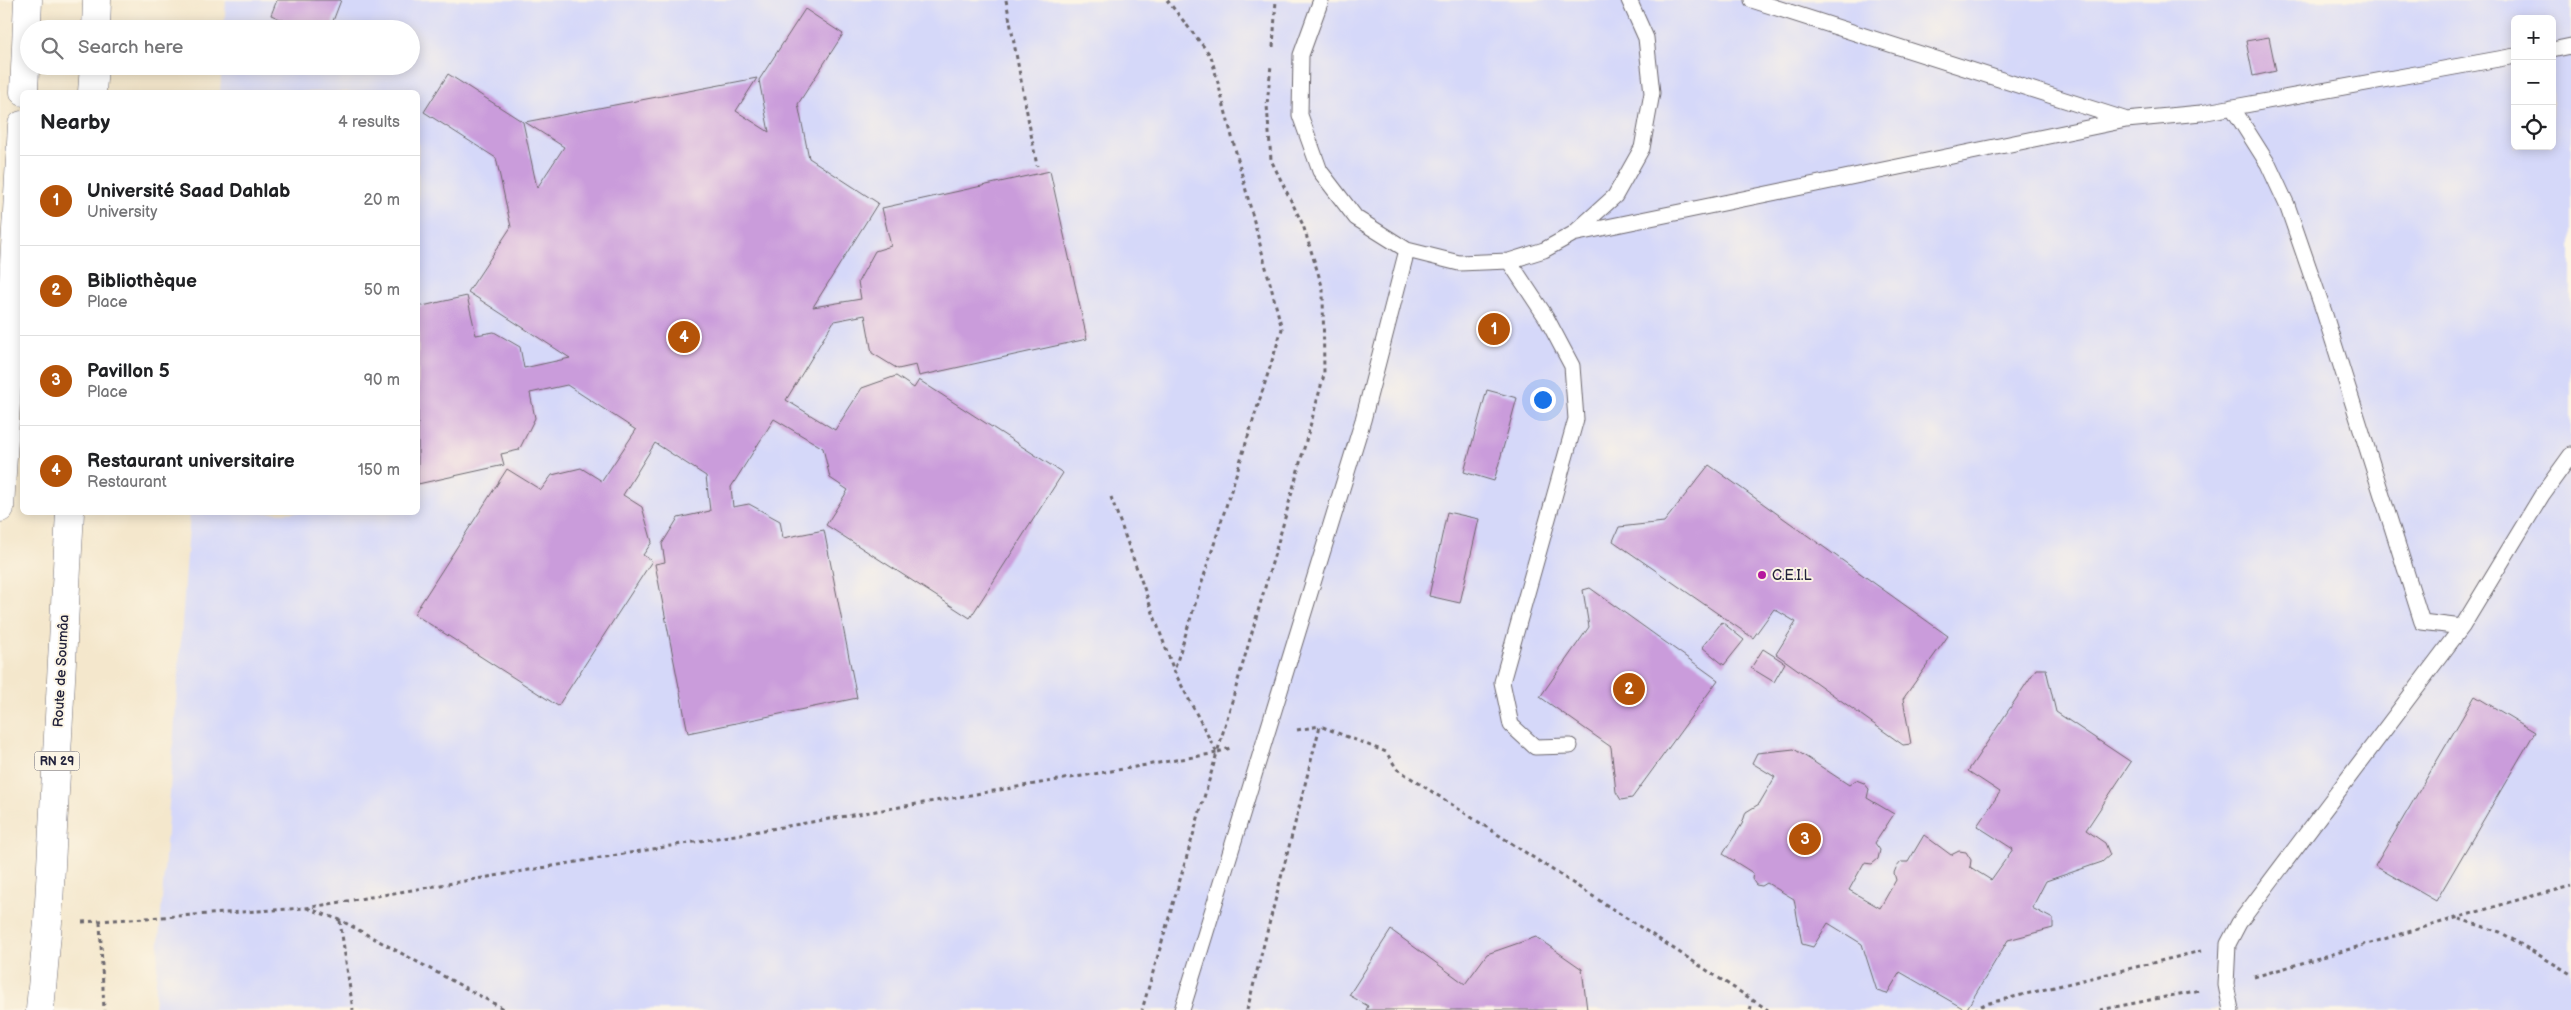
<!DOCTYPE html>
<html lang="en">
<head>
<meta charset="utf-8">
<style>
  body { margin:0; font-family:"Balsamiq Sans",sans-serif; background:#f2f2f2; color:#202124 }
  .controls { position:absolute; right:15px; top:15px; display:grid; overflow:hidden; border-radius:8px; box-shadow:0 2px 12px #0003 }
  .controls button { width:45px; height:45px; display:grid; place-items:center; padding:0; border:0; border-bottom:1px solid #e0e0e0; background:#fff; color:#202124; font:25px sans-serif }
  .you { position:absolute; left:1542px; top:399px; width:18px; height:18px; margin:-12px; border:4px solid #fff; border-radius:50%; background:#1a73e8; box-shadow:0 0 0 8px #1a73e833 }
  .badge { display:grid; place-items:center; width:32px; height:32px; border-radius:50%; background:#b45309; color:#fff; font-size:16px; font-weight:700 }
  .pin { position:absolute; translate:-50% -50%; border:2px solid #fff; box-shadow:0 1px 5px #0006 }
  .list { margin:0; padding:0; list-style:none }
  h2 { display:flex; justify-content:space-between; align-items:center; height:65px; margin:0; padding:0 20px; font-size:21px }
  h2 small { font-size:16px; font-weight:400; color:#757577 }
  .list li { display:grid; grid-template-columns:32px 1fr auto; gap:15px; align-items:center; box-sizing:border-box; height:90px; padding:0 20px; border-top:1px solid #e0e0e0 }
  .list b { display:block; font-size:19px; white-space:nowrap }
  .list p { margin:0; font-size:16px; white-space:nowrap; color:#757577 }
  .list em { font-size:16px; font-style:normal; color:#757577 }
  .icon { flex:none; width:28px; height:28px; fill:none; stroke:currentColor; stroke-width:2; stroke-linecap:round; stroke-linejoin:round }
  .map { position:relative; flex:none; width:2571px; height:1010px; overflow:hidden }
  .search { position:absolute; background:#fff; box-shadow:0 2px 12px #0003; left:20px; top:20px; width:400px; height:55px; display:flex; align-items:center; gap:12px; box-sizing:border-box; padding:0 18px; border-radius:28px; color:#757577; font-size:19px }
  .panel { position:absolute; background:#fff; box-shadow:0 2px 12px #0003; left:20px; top:90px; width:400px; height:425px; border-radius:8px }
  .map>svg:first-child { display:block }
  .built { fill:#d5d8f9; fill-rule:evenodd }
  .building { fill:#ca9cdb }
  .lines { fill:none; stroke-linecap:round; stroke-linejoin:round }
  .service-casing { stroke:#6c676e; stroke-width:17 }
  .trunk-casing { stroke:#6c676e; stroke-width:29 }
  .path { stroke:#6c676e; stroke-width:3; stroke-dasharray:4 4; stroke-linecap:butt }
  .service { stroke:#fff; stroke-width:15 }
  .trunk { stroke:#fff; stroke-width:28 }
  .poi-dot { fill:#b5179e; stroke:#fcf5e5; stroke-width:2 }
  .labels { text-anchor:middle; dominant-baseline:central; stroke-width:4; stroke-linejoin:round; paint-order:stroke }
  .shield { fill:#fcf5e5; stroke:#63616e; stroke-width:1 }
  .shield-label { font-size:12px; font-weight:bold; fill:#22223b }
  .poi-label { font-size:14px; fill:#22223b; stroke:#fcf5e5; text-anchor:start }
  .street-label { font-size:14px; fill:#22223b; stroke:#fcf5e5 }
</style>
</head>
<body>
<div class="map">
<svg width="2571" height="1010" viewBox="0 0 2571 1010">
  <rect width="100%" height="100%" fill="#fcf5e5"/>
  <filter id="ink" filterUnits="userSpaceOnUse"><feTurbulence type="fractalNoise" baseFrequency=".02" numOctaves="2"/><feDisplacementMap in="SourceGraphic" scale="10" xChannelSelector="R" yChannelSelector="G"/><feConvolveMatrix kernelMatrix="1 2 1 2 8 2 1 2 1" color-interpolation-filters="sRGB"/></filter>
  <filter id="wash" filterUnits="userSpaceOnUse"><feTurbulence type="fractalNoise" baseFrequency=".0096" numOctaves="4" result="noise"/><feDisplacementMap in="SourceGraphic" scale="20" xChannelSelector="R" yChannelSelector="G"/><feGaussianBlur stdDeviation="1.12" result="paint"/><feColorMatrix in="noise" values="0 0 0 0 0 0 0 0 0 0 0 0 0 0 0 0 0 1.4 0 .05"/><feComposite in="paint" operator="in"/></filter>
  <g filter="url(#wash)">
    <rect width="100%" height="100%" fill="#f4e7cc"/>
    <path class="built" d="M 226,0 L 2571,0 L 2571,1010 L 154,1010 L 190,513 L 418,512 L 418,92 L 220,92 L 222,66 L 411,66 L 411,29 L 224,29 ZM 2515,19 L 2552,19 L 2552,146 L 2515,146 Z"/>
    <g id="blocks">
      <path class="building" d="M 277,0 L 341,0 L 330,29 L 304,29 L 271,15 Z
        M 805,9 L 843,34 L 798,104 L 809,158 L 878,203 L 813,307 L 861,299 L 858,282 L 875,251 L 891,246 L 882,208 L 1050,171 L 1087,339 L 919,376 L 916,365 L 898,369 L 872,353 L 865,315 L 834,321 L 786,400 L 835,430 L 862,388 L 896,376 L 914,388 L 919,380 L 1063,473 L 970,618 L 826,525 L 848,490 L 830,478 L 823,448 L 774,419 L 731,487 L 733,507 L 749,504 L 780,521 L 783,538 L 824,530 L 857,698 L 688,733 L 655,564 L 665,562 L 662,544 L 678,518 L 710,511 L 706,476 L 655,443 L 623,495 L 642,507 L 652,542 L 643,555 L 652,561 L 558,706 L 414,614 L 507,469 L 541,490 L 552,475 L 581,468 L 602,481 L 636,430 L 567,385 L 530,393 L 535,418 L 519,450 L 501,454 L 504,465 L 418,484 L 418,307 L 467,296 L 476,335 L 494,332 L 520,347 L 524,368 L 570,358 L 468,292 L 511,227 L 496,158 L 424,112 L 448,74 L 523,122 L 537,188 L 564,147 L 525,122 L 757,78 L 736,111 L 769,132 L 759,80 Z
        M 2269,37 L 2276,71 L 2253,76 L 2246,41 Z
        M 1487,390 L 1517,398 L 1494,481 L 1464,472 Z
        M 1709,465 L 1948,636 L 1903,699 L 1911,744 L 1903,745 L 1776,654 L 1796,622 L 1774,609 L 1753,638 L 1613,541 L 1619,527 L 1664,522 Z
        M 1447,512 L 1479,519 L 1460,603 L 1429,596 Z
        M 1590,588 L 1718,680 L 1632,798 L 1621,800 L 1616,792 L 1611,747 L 1540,697 L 1589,627 L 1583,590 Z
        M 1722,622 L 1744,640 L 1724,665 L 1702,647 Z
        M 1763,649 L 1785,663 L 1774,682 L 1751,668 Z
        M 2036,669 L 2046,669 L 2056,712 L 2131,762 L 2086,830 L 2105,843 L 2110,855 L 2102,862 L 2046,881 L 2032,908 L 2053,919 L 2053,928 L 2008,940 L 1966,1010 L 1900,972 L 1887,994 L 1877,991 L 1862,944 L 1828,923 L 1813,947 L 1802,944 L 1794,899 L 1767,883 L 1762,886 L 1756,885 L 1752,879 L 1753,873 L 1723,854 L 1742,824 L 1746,812 L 1759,804 L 1775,777 L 1752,763 L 1757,753 L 1794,749 L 1849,785 L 1856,780 L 1864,783 L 1869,789 L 1867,798 L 1894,814 L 1875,843 L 1880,850 L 1878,859 L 1872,864 L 1864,863 L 1849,890 L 1880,908 L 1896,880 L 1894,873 L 1896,868 L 1901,862 L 1908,862 L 1924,835 L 1951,855 L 1959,851 L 1966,852 L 1971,860 L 1970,867 L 1991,880 L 2013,849 L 1977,826 L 2000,792 L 1968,771 Z
        M 2475,696 L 2535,732 L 2436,901 L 2375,866 Z
        M 1391,930 L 1465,984 L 1487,954 L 1536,937 L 1582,969 L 1587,1010 L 1366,1010 L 1368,1006 L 1349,995 Z"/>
    </g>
  </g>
  <g filter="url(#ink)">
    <use href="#blocks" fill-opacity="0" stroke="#6c676e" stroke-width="1"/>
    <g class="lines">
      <g class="service-casing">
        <path id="service" d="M 1321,0 L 1301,55 L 1300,115 L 1320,171 L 1356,218 L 1407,250 L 1459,263 L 1509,261 L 1544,250 L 1573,234 L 1615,196 L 1642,148 L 1652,93 L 1646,38 L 1629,0
          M 1752,0 L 2124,119
          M 2552,50 L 2571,46
          M 1573,234 L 2126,120 L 2201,113 L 2515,56
          M 1509,261 L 1546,317 L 1572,366 L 1576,419 L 1502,682 L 1511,725 L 1535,747 L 1570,746
          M 2462,627 L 2542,495 L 2571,455
          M 1182,1010 L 1363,420 L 1407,250
          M 2231,1010 L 2226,985 L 2228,944 L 2239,923 L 2462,627 L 2422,622 L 2324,312 L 2287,205 L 2268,164 L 2232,107"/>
      </g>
      <g class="trunk-casing">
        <path id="trunk" d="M 96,29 L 97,0
          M 24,92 L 28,0
          M 92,92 L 94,66
          M 0,508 L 22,125
          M 40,1010 L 48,922 L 70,512"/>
      </g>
      <path class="path" d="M 1006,0 L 1037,166
        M 1167,0 L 1211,56 L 1282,329 L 1174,671
        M 1273,47 L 1276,0
        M 1111,497 L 1174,671 L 1217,753 L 1142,1010
        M 1297,730 L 1320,726
        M 1218,752 L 1233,747
        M 307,908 L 340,920 L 506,1010
        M 2459,919 L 2500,932 L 2571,974
        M 340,921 L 353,1010
        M 82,922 L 306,908 L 1217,753 L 1283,525 L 1324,375 L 1323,289 L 1303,225 L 1271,160 L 1267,105 L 1271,65
        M 100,922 L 104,1010
        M 2254,977 L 2521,899 L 2571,886
        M 1247,1010 L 1320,726 L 1386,752 L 1397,769 L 1768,1010
        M 1750,1010 L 1753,1000
        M 1974,1010 L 1985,1004 L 2201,951
        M 2100,1010 L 2200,990"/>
      <use href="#service" class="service"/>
      <use href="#trunk" class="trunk"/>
    </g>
  </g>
  <circle class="poi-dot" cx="1762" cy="575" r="5"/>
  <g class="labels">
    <rect class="shield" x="34.5" y="751.5" width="45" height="19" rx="4"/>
    <g class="shield-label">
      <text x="57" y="761">RN 29</text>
    </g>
    <g class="poi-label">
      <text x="1772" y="575">C.E.I.L</text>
    </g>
    <g class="street-label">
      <text transform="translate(61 671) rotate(-87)">Route de Soumâa</text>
    </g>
  </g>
</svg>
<div class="controls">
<button>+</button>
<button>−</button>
<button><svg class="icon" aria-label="locate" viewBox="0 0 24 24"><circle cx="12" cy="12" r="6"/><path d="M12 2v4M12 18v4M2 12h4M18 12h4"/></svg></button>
</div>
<div class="you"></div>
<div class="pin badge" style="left:1494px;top:329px">1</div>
<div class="pin badge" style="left:1629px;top:689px">2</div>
<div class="pin badge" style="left:1805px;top:839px">3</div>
<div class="pin badge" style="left:684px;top:337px">4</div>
<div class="search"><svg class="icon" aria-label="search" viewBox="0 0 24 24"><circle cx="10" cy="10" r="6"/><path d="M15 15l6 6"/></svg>Search here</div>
<section class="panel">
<h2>Nearby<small>4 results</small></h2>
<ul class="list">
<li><span class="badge">1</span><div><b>Université Saad Dahlab</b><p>University</p></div><em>20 m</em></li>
<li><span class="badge">2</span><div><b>Bibliothèque</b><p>Place</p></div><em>50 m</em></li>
<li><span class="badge">3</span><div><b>Pavillon 5</b><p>Place</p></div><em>90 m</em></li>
<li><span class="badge">4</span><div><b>Restaurant universitaire</b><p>Restaurant</p></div><em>150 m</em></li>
</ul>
</section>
</div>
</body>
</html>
